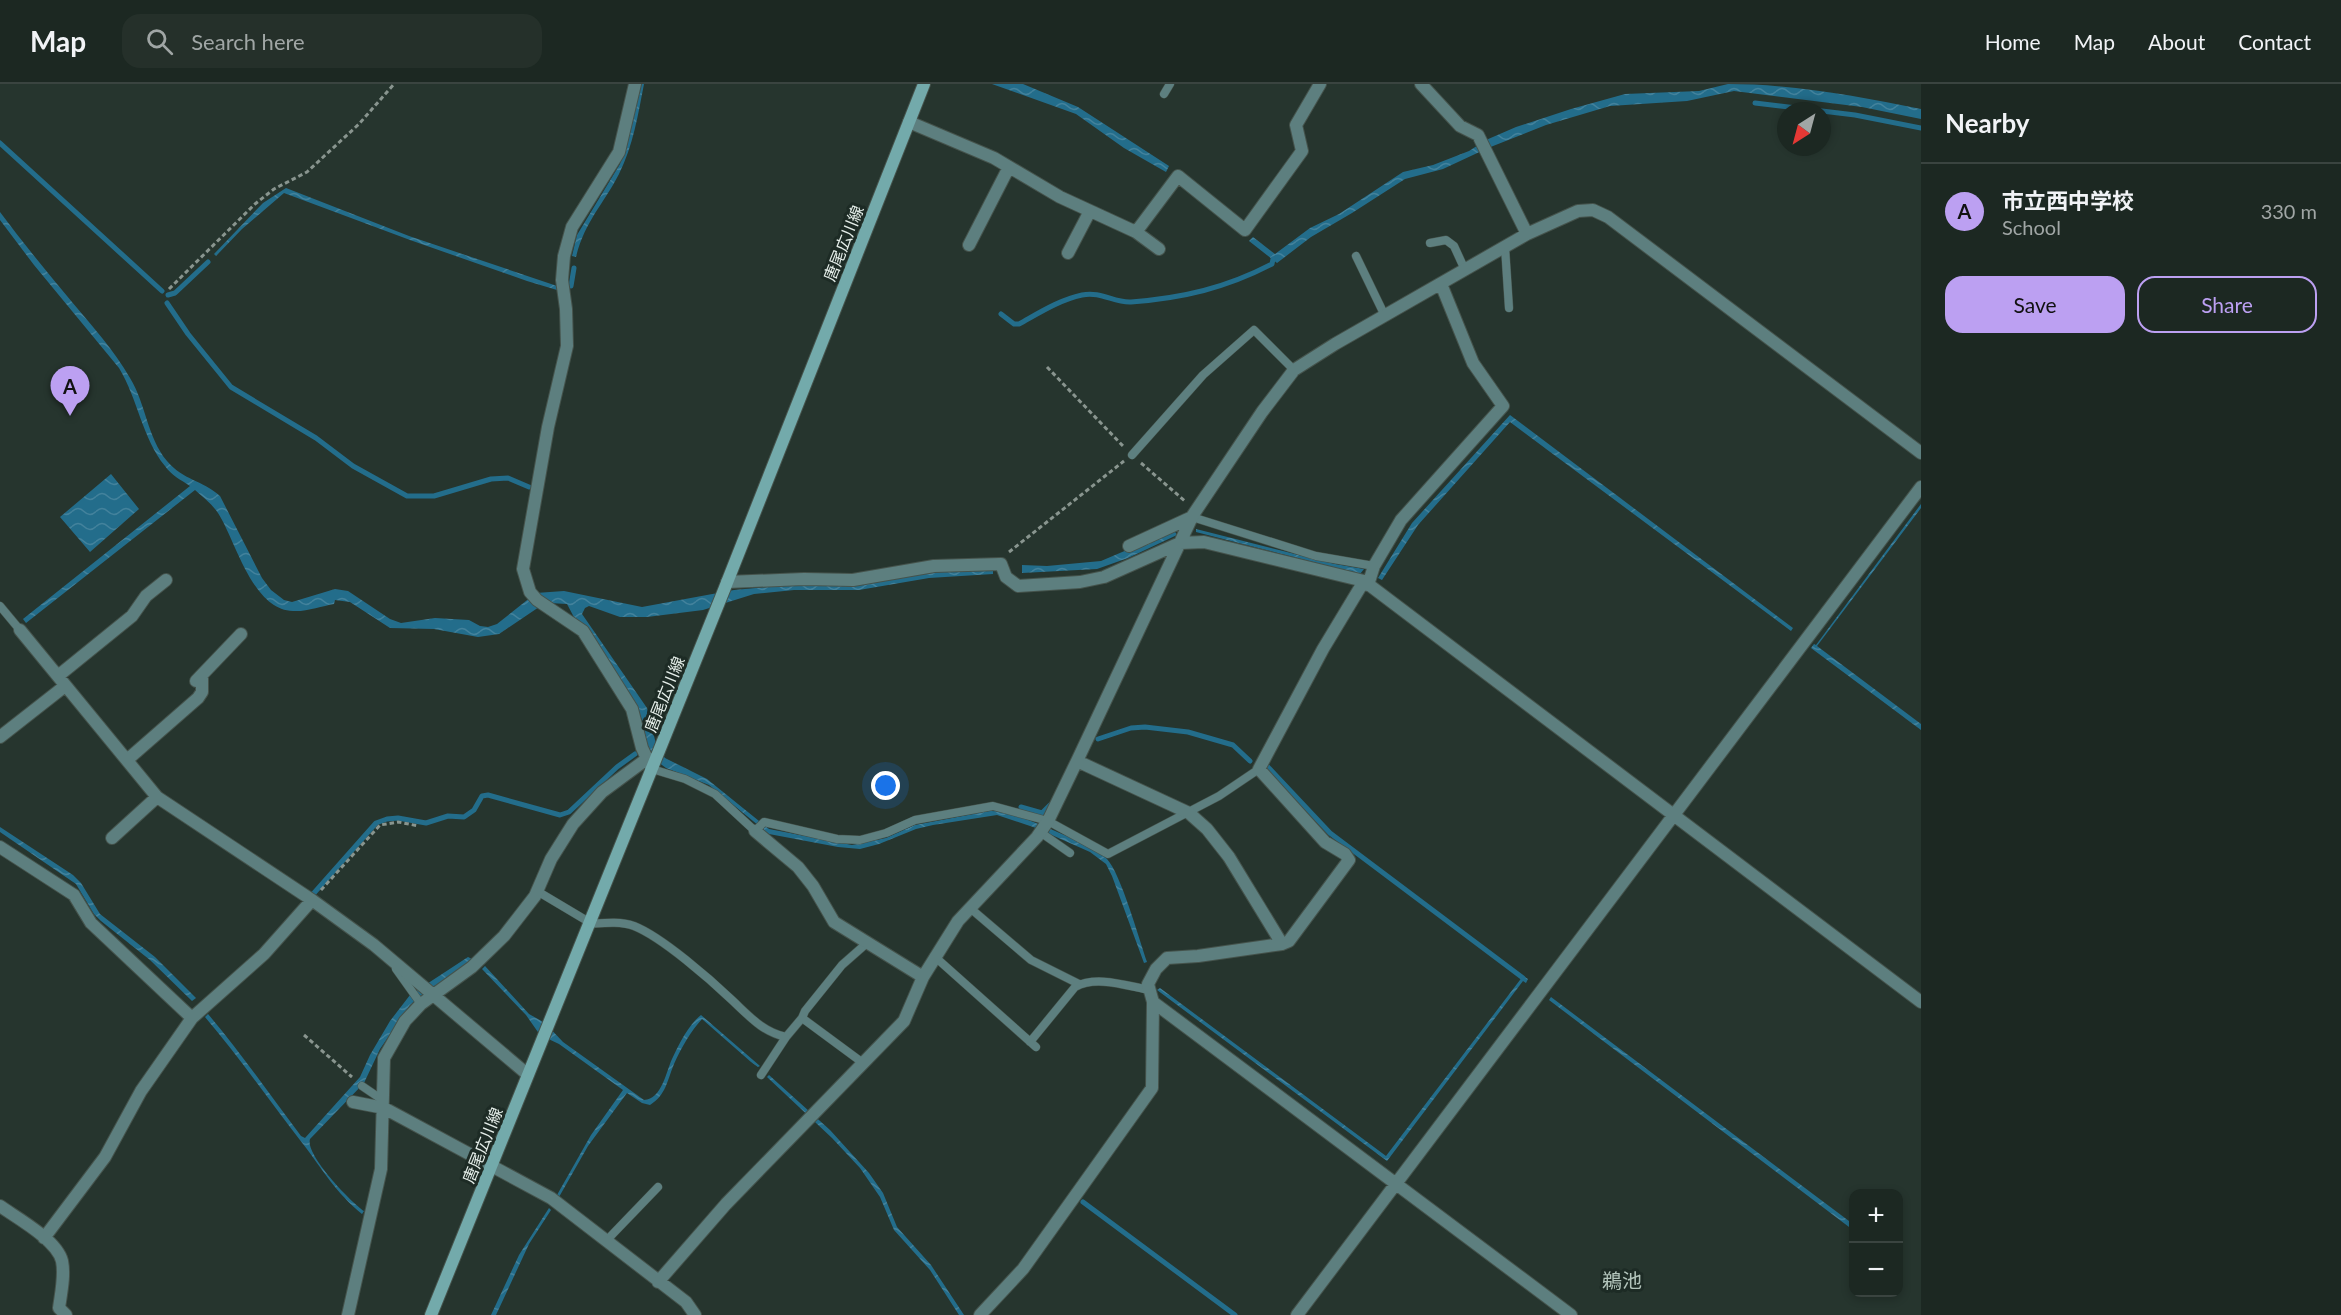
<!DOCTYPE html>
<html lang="en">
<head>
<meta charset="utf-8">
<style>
  body { margin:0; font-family:Lato,"Noto Sans JP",sans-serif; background:#25302a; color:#f1f3f6 }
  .controls { position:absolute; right:18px; bottom:18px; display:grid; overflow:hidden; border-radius:12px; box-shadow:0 3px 9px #0003 }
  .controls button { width:54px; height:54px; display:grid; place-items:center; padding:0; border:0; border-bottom:2px solid #3a4440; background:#1c2822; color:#f1f3f6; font:30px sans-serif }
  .compass { position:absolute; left:1777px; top:18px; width:54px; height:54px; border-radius:50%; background:#1c2822; box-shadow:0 3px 9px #0003; rotate:216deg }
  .you { position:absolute; left:886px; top:702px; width:21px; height:21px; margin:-15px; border:4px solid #fff; border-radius:50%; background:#1a73e8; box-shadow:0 0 0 9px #1a73e833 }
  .badge { display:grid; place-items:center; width:39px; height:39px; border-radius:50%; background:#bca0f2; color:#111; font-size:20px; font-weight:700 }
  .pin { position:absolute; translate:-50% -50px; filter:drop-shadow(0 2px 3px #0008) }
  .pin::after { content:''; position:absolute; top:32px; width:21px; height:18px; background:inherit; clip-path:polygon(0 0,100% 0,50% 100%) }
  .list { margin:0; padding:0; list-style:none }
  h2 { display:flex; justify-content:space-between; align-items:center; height:78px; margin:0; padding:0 24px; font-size:26px }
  h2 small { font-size:20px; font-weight:400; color:#a0a6a5 }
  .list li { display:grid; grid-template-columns:39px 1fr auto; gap:18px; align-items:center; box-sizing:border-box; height:96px; padding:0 24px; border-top:2px solid #3a4440 }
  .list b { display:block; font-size:22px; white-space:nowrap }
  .list p { margin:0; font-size:20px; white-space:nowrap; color:#a0a6a5 }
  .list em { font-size:20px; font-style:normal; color:#a0a6a5 }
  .actions { display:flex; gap:12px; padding:18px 24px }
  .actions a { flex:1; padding:14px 0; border:2px solid #bca0f2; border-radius:18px; text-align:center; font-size:21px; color:#bca0f2 }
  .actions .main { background:#bca0f2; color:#111 }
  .icon { flex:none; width:33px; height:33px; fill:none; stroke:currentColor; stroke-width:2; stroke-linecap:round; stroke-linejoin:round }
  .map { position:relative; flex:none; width:1921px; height:1231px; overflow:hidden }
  header { display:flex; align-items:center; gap:36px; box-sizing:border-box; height:84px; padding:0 30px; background:#1c2822; border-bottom:2px solid #3a4440 }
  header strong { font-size:28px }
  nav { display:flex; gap:33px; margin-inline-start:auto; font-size:21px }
  .search { width:420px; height:54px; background:#25302a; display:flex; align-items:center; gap:15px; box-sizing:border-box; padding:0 21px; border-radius:18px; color:#a0a6a5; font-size:22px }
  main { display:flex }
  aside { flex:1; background:#1c2822 }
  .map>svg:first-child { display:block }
  .water { fill:url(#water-waves) }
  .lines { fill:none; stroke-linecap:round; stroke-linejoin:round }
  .stream { stroke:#236d8b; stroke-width:5 }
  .service-casing { stroke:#45534c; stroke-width:9 }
  .minor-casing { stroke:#45534c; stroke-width:14 }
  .secondary-casing { stroke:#45534c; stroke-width:14 }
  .path { stroke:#89958f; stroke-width:3; stroke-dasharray:4.5 3; stroke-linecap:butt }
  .service { stroke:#5d7f7f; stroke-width:8 }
  .minor { stroke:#5d7f7f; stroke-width:12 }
  .secondary { stroke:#73aaab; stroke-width:12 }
  .labels { text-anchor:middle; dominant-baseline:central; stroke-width:6; stroke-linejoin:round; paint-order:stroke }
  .street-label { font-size:16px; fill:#e6efea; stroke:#1d2b25 }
  .quarter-label { font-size:20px; fill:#b2c4bb; stroke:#1d2b25 }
</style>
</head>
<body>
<header>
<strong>Map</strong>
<div class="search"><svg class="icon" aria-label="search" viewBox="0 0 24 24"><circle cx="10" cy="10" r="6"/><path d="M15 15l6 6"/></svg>Search here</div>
<nav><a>Home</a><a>Map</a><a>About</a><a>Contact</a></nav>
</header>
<main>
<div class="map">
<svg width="1921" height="1231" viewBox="0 0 1921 1231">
  <defs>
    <pattern id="water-waves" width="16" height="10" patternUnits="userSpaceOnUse" patternTransform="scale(1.5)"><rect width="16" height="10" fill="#236d8b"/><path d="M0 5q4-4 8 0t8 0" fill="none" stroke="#43829c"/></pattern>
  </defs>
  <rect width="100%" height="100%" fill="#26352e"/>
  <path class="water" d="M 640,0 L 644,0 C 638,31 633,62 619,90 C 603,121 585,137 576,173 L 572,172 L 577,151 L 620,80 L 628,55 Z
    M 992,0 L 1023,0 L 1078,23 L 1169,82 L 1166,88 L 1124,64 L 1076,30 Z
    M 1728,0 C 1792,0 1858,12 1921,25 L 1921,35 L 1862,23 L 1734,7 L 1687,17 L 1610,22 L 1546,41 L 1488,64 L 1443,85 L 1405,95 L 1352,129 L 1311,153 L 1277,179 L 1249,157 L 1253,153 L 1275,170 L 1310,144 L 1339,130 L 1403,88 L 1433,81 L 1469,67 L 1486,56 L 1516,43 L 1571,25 L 1625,10 L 1699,7 Z
    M 286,104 L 409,152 L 557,202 L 557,206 L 527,197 L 410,156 L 284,109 L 242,145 L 216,172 L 214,170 L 263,119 Z
    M 0,128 C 23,159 47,188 72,218 C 92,242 114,266 130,294 C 146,320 147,353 167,377 C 184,397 201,395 220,412 L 262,494 L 271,506 L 284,516 L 292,518 L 335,505 L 348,507 L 390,535 L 401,539 L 435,534 L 469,536 L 480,542 L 488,543 L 497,540 L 536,509 L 564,507 L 642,523 L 734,506 L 925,489 L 993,485 L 993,490 L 929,494 L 859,506 L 794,506 L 754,510 L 703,526 L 647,533 L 620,533 L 589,522 L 585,524 L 582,530 L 647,624 L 657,664 L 665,674 L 707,695 L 769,745 L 852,761 L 886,754 L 915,741 L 989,727 C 1007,726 1029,736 1046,743 C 1065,752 1092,760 1107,775 C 1121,790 1139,855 1147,878 L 1144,879 L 1112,792 L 1106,780 L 1090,768 L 1036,744 L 997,731 L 933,741 L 916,745 L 879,760 L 860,765 L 838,763 L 769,750 L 709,701 L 666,684 L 658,678 L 649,668 L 644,653 L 643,638 L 635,620 L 576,537 L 567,520 L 549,519 L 542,521 L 499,550 L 478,553 L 434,545 L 390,544 L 350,518 L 335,516 L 334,520 C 322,522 306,528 293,527 C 252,526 236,457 218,429 C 212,420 203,413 195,406 L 26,539 L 23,535 L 190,402 C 181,396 171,391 165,382 C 142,354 138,315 119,284 L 34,181 L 0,136 Z
    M 1510,331 L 1793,544 L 1791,547 L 1510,338 L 1418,441 L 1382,496 L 1378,494 L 1412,439 Z
    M 111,390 L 139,425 L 90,468 L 60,433 Z
    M 1921,420 L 1921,424 L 1817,562 L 1921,640 L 1921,646 L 1811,564 L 1814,560 L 1816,561 Z
    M 1196,445 L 1335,480 L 1364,485 L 1360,490 L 1196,448 Z
    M 1174,446 L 1177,451 L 1128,474 L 1097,485 L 1022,489 L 1022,481 L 1047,482 L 1101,477 Z
    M 0,743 L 73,791 L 81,799 L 100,830 L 155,873 L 196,914 L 192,917 L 150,876 L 101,837 L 94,830 L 76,800 L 0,748 Z
    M 468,873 L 472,875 L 470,879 L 425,908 L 410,921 L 380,965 L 364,999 L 310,1055 C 305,1071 351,1118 364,1127 L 362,1130 C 336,1109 323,1086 303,1060 C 270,1018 240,974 205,933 L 208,930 C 241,969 270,1011 301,1052 L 305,1054 L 360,993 L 370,971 L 390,937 L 410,911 Z
    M 485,882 L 529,930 L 545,939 L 563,958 L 644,1016 C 662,1015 666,988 672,975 C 679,960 689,940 701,931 L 760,982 L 758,983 L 751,978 L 702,935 C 691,947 681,964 674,980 C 667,997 666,1011 650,1021 L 642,1019 L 627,1009 L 588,1062 L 559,1113 L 557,1111 L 591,1051 L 623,1006 L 559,960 L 540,951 L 526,931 L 482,885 Z
    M 1523,892 L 1528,895 L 1526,899 L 1523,897 L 1387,1077 L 1157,906 L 1160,904 L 1386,1072 Z
    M 1551,913 L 1853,1140 L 1853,1146 L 1549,916 Z
    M 769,991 L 830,1046 L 869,1089 L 883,1109 L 897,1143 L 931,1181 L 964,1231 L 959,1231 L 930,1186 L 894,1146 L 880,1113 L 860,1084 L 832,1054 L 767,993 Z
    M 549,1124 L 551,1126 L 529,1160 L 496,1231 L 491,1231 L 519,1171 Z"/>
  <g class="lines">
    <path class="stream" d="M 1755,19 L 1822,27
      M 1822,27 L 1855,31 L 1921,44
      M 0,59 L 162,207
      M 571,202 L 574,184
      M 168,211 L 175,209 L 208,178
      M 167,219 L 188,250 L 231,303 L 316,354 L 353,382 L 407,412 L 434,412 L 491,395 L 508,394 L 529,403
      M 1001,230 L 1014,240 L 1019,240 C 1039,229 1059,216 1082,211 C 1101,207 1114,219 1131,218 C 1183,214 1226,204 1272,180 L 1273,175
      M 1098,655 L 1131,644 L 1145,643 L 1188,648 L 1233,661 L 1250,677
      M 1266,681 L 1330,749 L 1523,894
      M 1021,723 L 1042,729 L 1050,721
      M 314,809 L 376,739 L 387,735 L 398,734 L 426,739 L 448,732 L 464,733 L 474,726 L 482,712 L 488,711 L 560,731 L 569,728 L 617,683 L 635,670
      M 1083,1118 L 1235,1231"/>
    <g class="service-casing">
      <path id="service" d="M 1164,10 L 1170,0
        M 1430,159 L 1446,156 L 1454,162 L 1465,186
        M 1505,163 L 1509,224
        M 1356,172 L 1385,232
        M 1132,371 L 1203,291 L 1254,246 L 1294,286
        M 1192,433 L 1316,472 L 1374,482
        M 0,522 L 20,546
        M 652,685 L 685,695 L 715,710 L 755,747 L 764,738 L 837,755 L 860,756 L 886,749 L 915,736 L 993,722 L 1048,737 L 1108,770 L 1219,712 L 1259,685
        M 1040,748 L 1070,769
        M 537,807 L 589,838
        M 970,824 L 1031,876 L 1079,900
        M 589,840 C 604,839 620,837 634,842 C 662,853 711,896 733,917 C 750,933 763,948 786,953 L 802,934 L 863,979
        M 934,872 L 1036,963
        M 396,885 L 421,920
        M 802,934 L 805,927 L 842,881 L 867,859
        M 1030,958 L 1075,903 C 1096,891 1127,902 1150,906
        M 761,991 L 786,953
        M 362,1002 L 384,1017
        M 606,1157 L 658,1103"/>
    </g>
    <g class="minor-casing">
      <path id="minor" d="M 635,0 L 619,68 L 572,143 L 564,172 L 562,196 L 566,225 L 567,262 L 548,343 L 523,485 L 530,508 L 537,516 L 583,547 L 632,625 L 642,664 L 652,685
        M 1421,0 L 1460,42 L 1478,51 L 1527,150
        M 909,38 L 994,74 L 1060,113 L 1136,148 L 1159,165
        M 1136,148 L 1178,92 L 1245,146 L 1302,67 L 1296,41 L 1320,0
        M 969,161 L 1009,83
        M 1068,169 L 1090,127
        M 1129,462 L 1192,433
        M 727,498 L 804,495 L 853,496 L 934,482 L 1001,480 L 1006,493 L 1018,502 L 1080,498 L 1104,493 L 1180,459 L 1204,458 L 1364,497 L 1921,918
        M 1368,501 L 1374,482 L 1401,436 L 1503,322 L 1473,279 L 1441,200
        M 20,546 L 157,713 L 312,816 L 374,861 L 527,990
        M 58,592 L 132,532 L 146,512 L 166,496
        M 196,597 L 241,550
        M 0,653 L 65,602
        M 127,676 L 198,614 L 202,608 L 202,591
        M 755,747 L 798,783 L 813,802 L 834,838 L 923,893
        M 112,754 L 157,713
        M 0,763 L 74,811 L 91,839 L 192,934 L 264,870 L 312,816
        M 1282,860 L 1289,857 L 1349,776 L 1345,770 L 1325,758 L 1259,685 L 1323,565 L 1364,497
        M 1153,918 L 1571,1231
        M 353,1018 L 384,1024 L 551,1114 L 686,1218 L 695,1231
        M 0,1122 C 17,1134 57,1156 62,1177 C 65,1192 61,1209 59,1224 L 66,1231
        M 44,1154 L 105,1073 L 141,1007 L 192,934
        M 658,1198 L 726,1120 L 904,937 L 923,893 L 958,837 L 1037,753 L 1048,737 L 1077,677 L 1193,431 L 1262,328 L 1294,286 L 1335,260 L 1527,150 L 1578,127 L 1593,126 L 1608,133 L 1921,369
        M 348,1231 L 381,1085 L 384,974 L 405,937 L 421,920 L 472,883 L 504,852 L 535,812 L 551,775 L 573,740 L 602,708 L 648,674
        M 980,1231 L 1023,1185 L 1152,1004 L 1153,918 L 1148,900 L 1156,885 L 1167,874 L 1198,872 L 1282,860 L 1229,773 L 1207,745 L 1189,729 L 1077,677
        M 1297,1231 L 1921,403"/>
    </g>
    <g class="secondary-casing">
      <path id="secondary" d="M 431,1231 L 724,506 L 924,0"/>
    </g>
    <path class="path" d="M 169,205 L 255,120 L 274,105 L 307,88 L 359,40 L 394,0
      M 1047,283 L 1123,362
      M 1141,379 L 1186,418
      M 1009,468 L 1124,377
      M 321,806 L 380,741 L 398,738 L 419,742
      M 304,951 L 352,993"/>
    <use href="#service" class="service"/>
    <use href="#minor" class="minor"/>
    <use href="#secondary" class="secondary"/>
  </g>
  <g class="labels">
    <g class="street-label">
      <text transform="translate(843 159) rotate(-68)">唐尾広川線</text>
      <text transform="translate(664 610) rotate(-68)">唐尾広川線</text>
      <text transform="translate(482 1061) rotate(-68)">唐尾広川線</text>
    </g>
    <g class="quarter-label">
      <text x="1622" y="1196">鵜池</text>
    </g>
  </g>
</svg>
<div class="controls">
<button>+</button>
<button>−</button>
</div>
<svg class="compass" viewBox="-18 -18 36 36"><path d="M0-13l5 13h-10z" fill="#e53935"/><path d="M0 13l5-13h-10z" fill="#a0a6a5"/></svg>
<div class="you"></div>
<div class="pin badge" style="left:70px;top:332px">A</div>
</div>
<aside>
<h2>Nearby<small></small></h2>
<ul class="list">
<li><span class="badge">A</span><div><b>市立西中学校</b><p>School</p></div><em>330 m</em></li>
</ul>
<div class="actions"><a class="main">Save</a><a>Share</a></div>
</aside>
</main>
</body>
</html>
